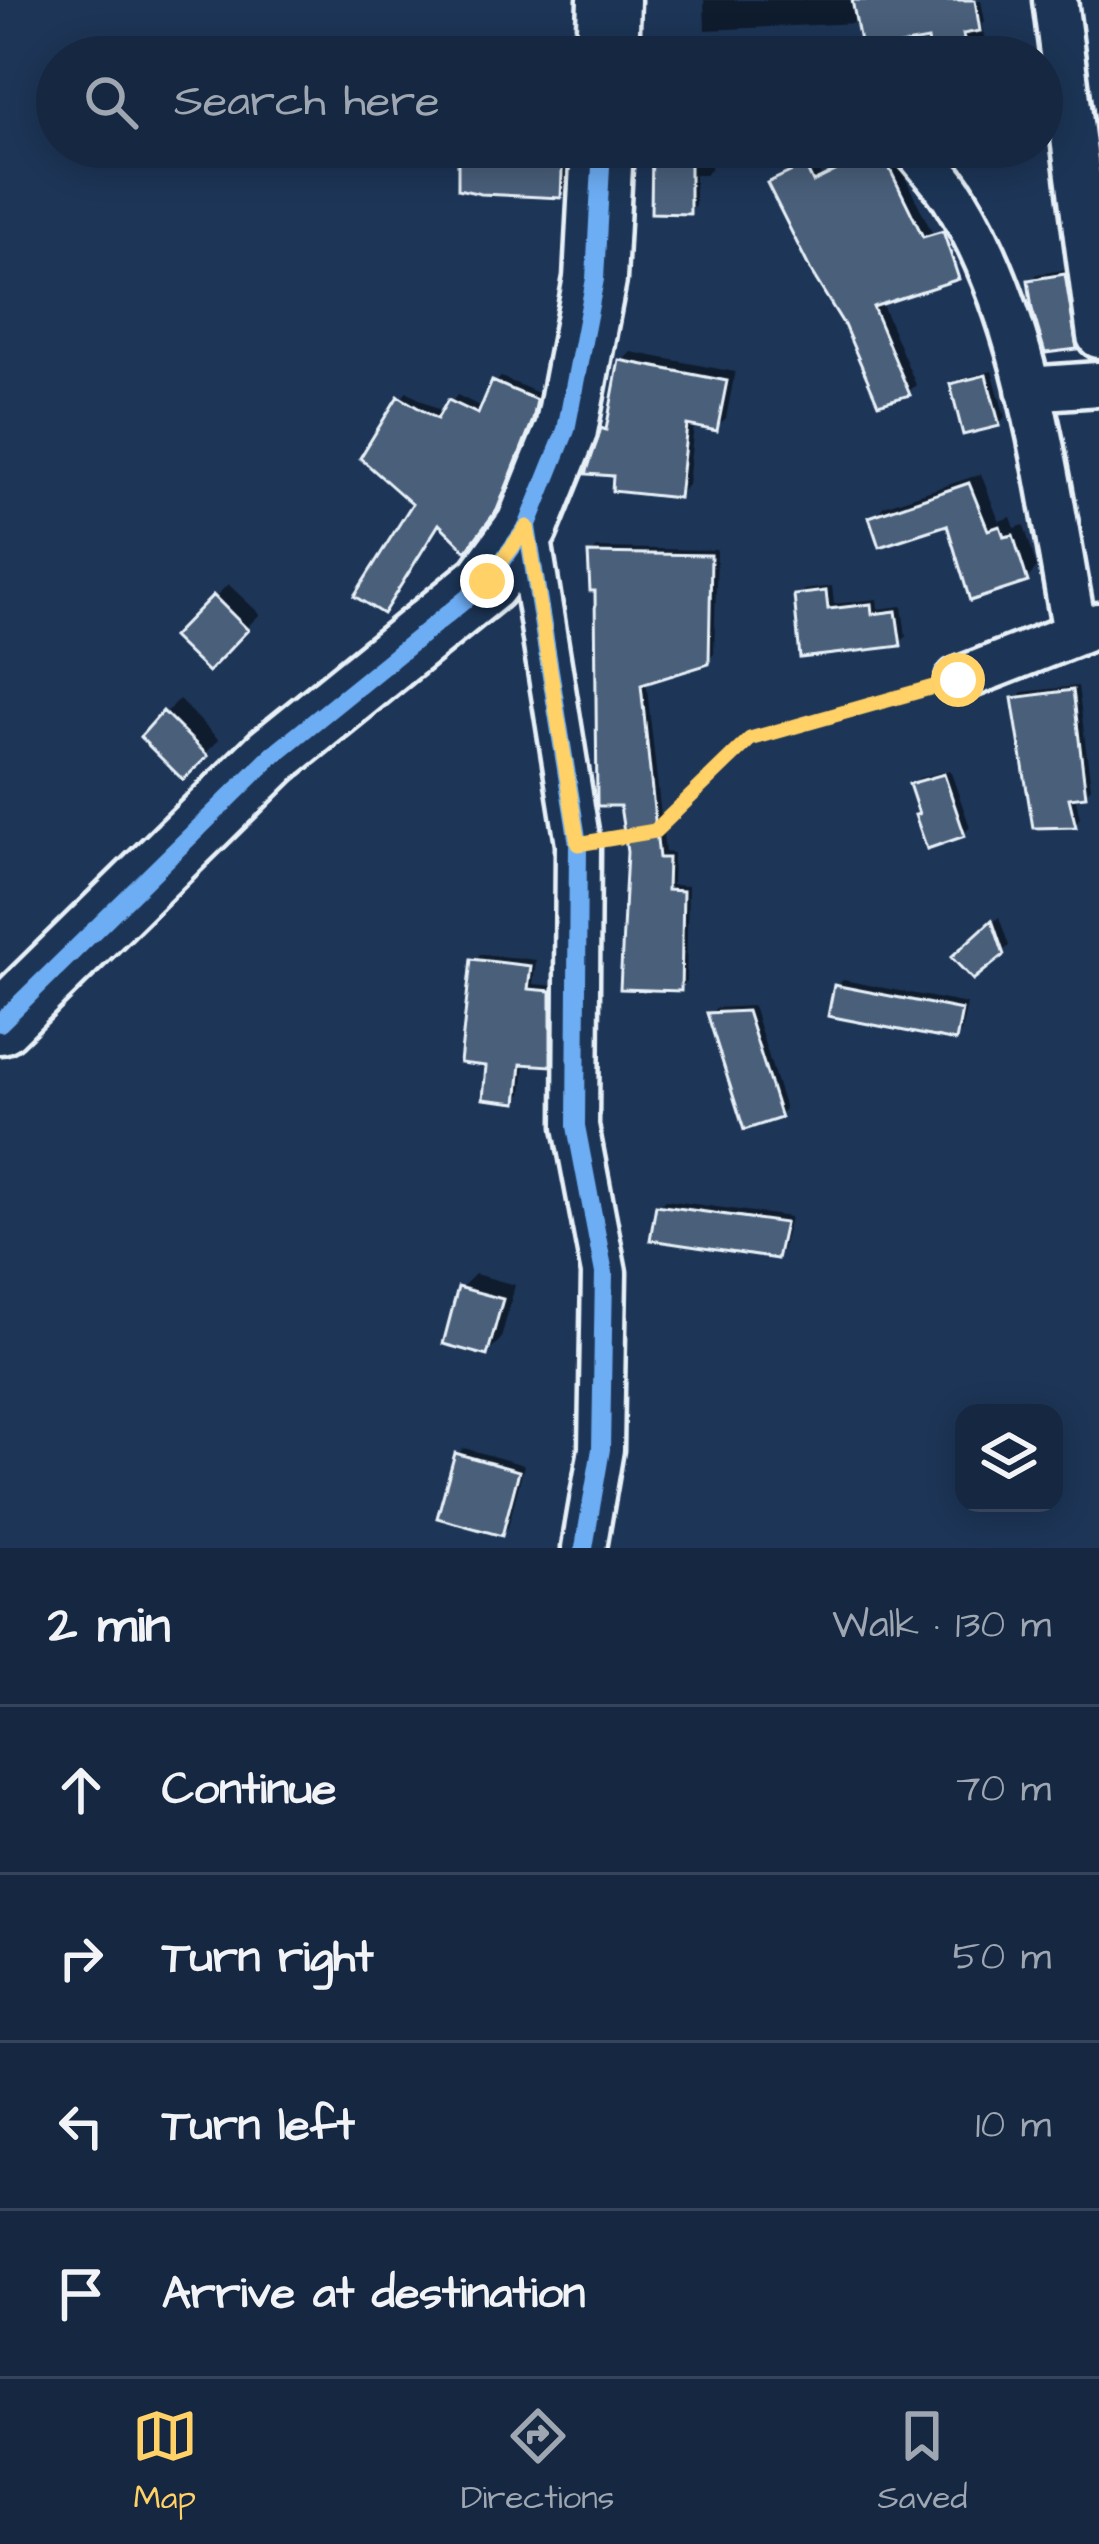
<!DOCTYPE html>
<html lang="en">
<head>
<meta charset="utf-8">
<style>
  body { margin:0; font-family:"Architects Daughter",sans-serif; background:#23344c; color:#f1f3f6 }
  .controls { position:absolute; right:36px; bottom:36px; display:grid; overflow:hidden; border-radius:24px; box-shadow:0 6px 30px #0003 }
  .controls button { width:108px; height:108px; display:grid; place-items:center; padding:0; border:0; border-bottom:3px solid #35445a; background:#162841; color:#f1f3f6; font:60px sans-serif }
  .stop { position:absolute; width:36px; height:36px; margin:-27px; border:9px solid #ffd166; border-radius:50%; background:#fff }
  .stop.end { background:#ffd166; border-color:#fff; box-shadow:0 3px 12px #0008 }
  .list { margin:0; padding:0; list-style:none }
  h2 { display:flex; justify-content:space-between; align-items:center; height:156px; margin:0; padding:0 48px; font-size:51px }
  h2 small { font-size:39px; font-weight:400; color:#9ea6b1 }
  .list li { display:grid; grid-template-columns:78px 1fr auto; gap:36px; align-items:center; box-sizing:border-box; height:168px; padding:0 48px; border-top:3px solid #35445a }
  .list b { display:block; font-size:45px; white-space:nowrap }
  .list em { font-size:39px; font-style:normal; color:#9ea6b1 }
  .icon { flex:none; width:66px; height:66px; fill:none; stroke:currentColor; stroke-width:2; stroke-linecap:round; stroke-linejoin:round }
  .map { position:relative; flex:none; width:1099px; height:1548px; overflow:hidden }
  .search { position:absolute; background:#162841; box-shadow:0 6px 30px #0003; left:36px; right:36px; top:36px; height:132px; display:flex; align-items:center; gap:30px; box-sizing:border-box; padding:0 42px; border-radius:66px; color:#9ea6b1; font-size:45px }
  .sheet { height:828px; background:#162841 }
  nav { display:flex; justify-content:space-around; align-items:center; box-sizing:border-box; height:168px; border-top:3px solid #35445a; background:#162841; font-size:33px; color:#9ea6b1 }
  nav a { display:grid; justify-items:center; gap:6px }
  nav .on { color:#ffd166 }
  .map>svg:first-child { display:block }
  .shadow { fill:#0007 }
  .building { fill:#495e7a; stroke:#e8f1f8; stroke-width:3 }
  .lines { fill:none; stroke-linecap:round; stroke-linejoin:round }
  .street-casing { stroke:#e8f1f8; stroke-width:51 }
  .secondary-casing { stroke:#e8f1f8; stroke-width:69 }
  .path { stroke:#e8f1f8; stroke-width:8; stroke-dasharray:12 9; stroke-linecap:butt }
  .street { stroke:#1d3557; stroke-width:42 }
  .secondary { stroke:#1d3557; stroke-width:60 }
  .cycleway-casing { stroke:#1d3557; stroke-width:26 }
  .cycleway { stroke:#6dadf4; stroke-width:18 }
  .route { stroke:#ffd166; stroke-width:15 }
</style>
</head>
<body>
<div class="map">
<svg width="1099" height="1548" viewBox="0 0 1099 1548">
  <rect width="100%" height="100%" fill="#1d3557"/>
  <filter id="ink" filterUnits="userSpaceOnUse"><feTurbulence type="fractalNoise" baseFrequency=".00833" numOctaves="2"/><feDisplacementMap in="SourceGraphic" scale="24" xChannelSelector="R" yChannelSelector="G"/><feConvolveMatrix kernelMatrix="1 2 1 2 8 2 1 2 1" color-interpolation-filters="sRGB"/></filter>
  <g filter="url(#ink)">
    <path class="shadow" d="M 704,0 L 981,0 L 985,22 L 982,25 L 989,57 L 934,57 L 930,37 L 859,23 L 705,30 Z
      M 461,147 L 568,147 L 566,189 L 560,195 Z
      M 655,147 L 712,147 L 711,169 L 705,175 L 695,175 L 695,205 L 689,211 Z
      M 882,147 L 890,147 L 952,273 L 881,302 L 916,385 L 908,392 L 847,323 L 770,184 L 778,176 L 813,159 L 821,176 Z
      M 1071,269 L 1082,340 L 1076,346 L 1031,281 L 1037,274 Z
      M 631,352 L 735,372 L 726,418 L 716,428 L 694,424 L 688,485 L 678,495 L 616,474 L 604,430 L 611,423 L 621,362 Z
      M 992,371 L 1005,417 L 999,423 L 954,385 L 960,379 Z
      M 501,377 L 541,394 L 538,411 L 502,501 L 472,541 L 416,503 L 401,398 L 407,392 L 444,413 L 457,395 L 484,408 L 495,383 Z
      M 981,474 L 999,521 L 1011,517 L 1015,528 L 1024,525 L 1037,568 L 1026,580 L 949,521 L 873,518 L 884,506 Z
      M 597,548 L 717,550 L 714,654 L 707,661 L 646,680 L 665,852 L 673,853 L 672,885 L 688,886 L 686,981 L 680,988 L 630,852 L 598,588 L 591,554 Z
      M 228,584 L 260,614 L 208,667 L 176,637 Z
      M 832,586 L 834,604 L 877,599 L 878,609 L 902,606 L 906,637 L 899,643 L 797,596 L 804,590 Z
      M 1078,686 L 1091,787 L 1085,793 L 1075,794 L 1080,818 L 1074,824 L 1015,699 L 1022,692 Z
      M 179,699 L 219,740 L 183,776 L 144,737 Z
      M 950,770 L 970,827 L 963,834 L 922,812 L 913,785 L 919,778 Z
      M 999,917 L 1009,946 L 1002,952 L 956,957 Z
      M 480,954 L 536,960 L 533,984 L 557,986 L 556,1057 L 550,1063 L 525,1061 L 522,1094 L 515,1100 L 474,961 Z
      M 843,980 L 967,1004 L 961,1032 L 955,1038 L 837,986 Z
      M 753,1006 L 785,1109 L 779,1115 L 710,1014 L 716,1008 Z
      M 665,1200 L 790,1217 L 782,1250 L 776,1256 L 659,1206 Z
      M 475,1274 L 515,1285 L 501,1339 L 487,1353 L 461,1288 Z
      M 464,1448 L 524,1465 L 508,1527 L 501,1533 L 458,1454 Z"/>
    <path class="building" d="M 852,0 L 975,0 L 980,31 L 963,34 L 967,57 L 931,57 L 928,40 L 862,52 Z
      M 458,147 L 563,147 L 561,198 L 481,194 L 458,189 Z
      M 652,147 L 690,147 L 690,214 L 651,213 Z
      M 880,149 L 923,237 L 943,231 L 959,279 L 873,307 L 910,395 L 878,404 L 844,325 L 812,273 L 767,183 L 805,165 L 813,182 Z
      M 1065,274 L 1077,349 L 1045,353 L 1032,309 L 1028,280 Z
      M 619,360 L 727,381 L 717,431 L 687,425 L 679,498 L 612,491 L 613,476 L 586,474 L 601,428 L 606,430 Z
      M 986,375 L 1000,426 L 963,435 L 950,384 Z
      M 492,381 L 537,400 L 533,420 L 497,510 L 466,551 L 439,524 L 383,614 L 354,596 L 412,504 L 360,458 L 398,396 L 437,419 L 448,400 L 478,414 Z
      M 969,483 L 988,530 L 1000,526 L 1004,537 L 1013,535 L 1028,582 L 970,601 L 947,525 L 879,547 L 869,517 Z
      M 588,553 L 711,555 L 709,664 L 641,685 L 659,858 L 668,858 L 667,890 L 683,891 L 681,991 L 620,989 L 627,852 L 620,806 L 598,806 L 597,804 L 595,591 L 590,591 Z
      M 826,591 L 828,609 L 871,604 L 872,614 L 896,611 L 901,646 L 800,658 L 794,595 Z
      M 213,595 L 248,630 L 208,672 L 172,637 Z
      M 1073,690 L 1086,796 L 1069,798 L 1076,827 L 1033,828 L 1012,698 Z
      M 163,711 L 208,756 L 183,780 L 140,737 Z
      M 944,774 L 965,836 L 927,849 L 915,815 L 919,814 L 909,784 Z
      M 992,920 L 1004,955 L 973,980 L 951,957 Z
      M 471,959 L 531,966 L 528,989 L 551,991 L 551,1066 L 521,1064 L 517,1103 L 483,1099 L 486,1066 L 460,1063 Z
      M 834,985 L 962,1010 L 956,1041 L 828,1016 Z
      M 747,1011 L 781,1118 L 744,1130 L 707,1013 Z
      M 656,1205 L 785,1223 L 777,1259 L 650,1240 Z
      M 458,1287 L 503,1299 L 487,1356 L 443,1344 Z
      M 455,1453 L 519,1471 L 502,1536 L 437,1518 Z"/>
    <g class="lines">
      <g class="street-casing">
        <path id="street" d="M 1055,0 L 1099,336
          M 914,147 C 927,164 943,180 954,198 C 1031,323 1048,490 1075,632
          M 1028,389 L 1099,384
          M 527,527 L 578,844 L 576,1126 L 604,1273 L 601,1449 L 584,1548
          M 958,680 L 1098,625"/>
      </g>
      <g class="secondary-casing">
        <path id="secondary" d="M 607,57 L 609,0
          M 0,1023 L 272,756 L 487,582 L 527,527 L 566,430 L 595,279 L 602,147"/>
      </g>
      <path class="path" d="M 615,838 L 654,831 L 750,739 L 922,690"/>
      <use href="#street" class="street"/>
      <use href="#secondary" class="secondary"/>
      <g class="cycleway-casing">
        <path id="cycleway" d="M 527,527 L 578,844 L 576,1126 L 604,1273 L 601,1449 L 584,1548
          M 0,1023 L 272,756 L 487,582 L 527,527 L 566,430 L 595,279 L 602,147"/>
      </g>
      <use href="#cycleway" class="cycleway"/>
    </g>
  </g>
  <g class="lines" filter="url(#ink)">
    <path class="route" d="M 487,581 L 527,527 L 578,844 L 655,831 L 750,739 L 958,680"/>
  </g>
</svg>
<div class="controls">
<button><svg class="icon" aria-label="layers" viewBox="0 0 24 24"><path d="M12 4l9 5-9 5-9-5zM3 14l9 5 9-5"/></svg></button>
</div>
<div class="stop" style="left:958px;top:680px"></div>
<div class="stop end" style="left:487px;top:581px"></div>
<div class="search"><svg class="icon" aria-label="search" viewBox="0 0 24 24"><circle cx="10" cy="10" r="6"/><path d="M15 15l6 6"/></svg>Search here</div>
</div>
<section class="sheet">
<h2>2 min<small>Walk · 130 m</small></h2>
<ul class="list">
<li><svg class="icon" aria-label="ahead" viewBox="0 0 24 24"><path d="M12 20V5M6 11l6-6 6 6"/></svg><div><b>Continue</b></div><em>70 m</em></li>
<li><svg class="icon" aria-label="right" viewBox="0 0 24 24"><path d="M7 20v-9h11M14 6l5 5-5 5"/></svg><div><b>Turn right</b></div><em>50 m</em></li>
<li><svg class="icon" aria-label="left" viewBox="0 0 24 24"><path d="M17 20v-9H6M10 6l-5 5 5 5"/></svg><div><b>Turn left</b></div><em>10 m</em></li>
<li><svg class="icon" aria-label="arrive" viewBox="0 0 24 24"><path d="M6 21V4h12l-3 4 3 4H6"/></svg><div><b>Arrive at destination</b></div></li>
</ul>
</section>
<nav>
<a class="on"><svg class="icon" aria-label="map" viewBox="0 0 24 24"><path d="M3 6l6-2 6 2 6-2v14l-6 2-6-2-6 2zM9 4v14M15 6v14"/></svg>Map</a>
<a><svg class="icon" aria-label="directions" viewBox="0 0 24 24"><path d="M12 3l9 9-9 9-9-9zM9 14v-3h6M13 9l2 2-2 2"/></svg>Directions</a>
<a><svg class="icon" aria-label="saved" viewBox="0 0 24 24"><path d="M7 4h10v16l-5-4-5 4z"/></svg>Saved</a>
</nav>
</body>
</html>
